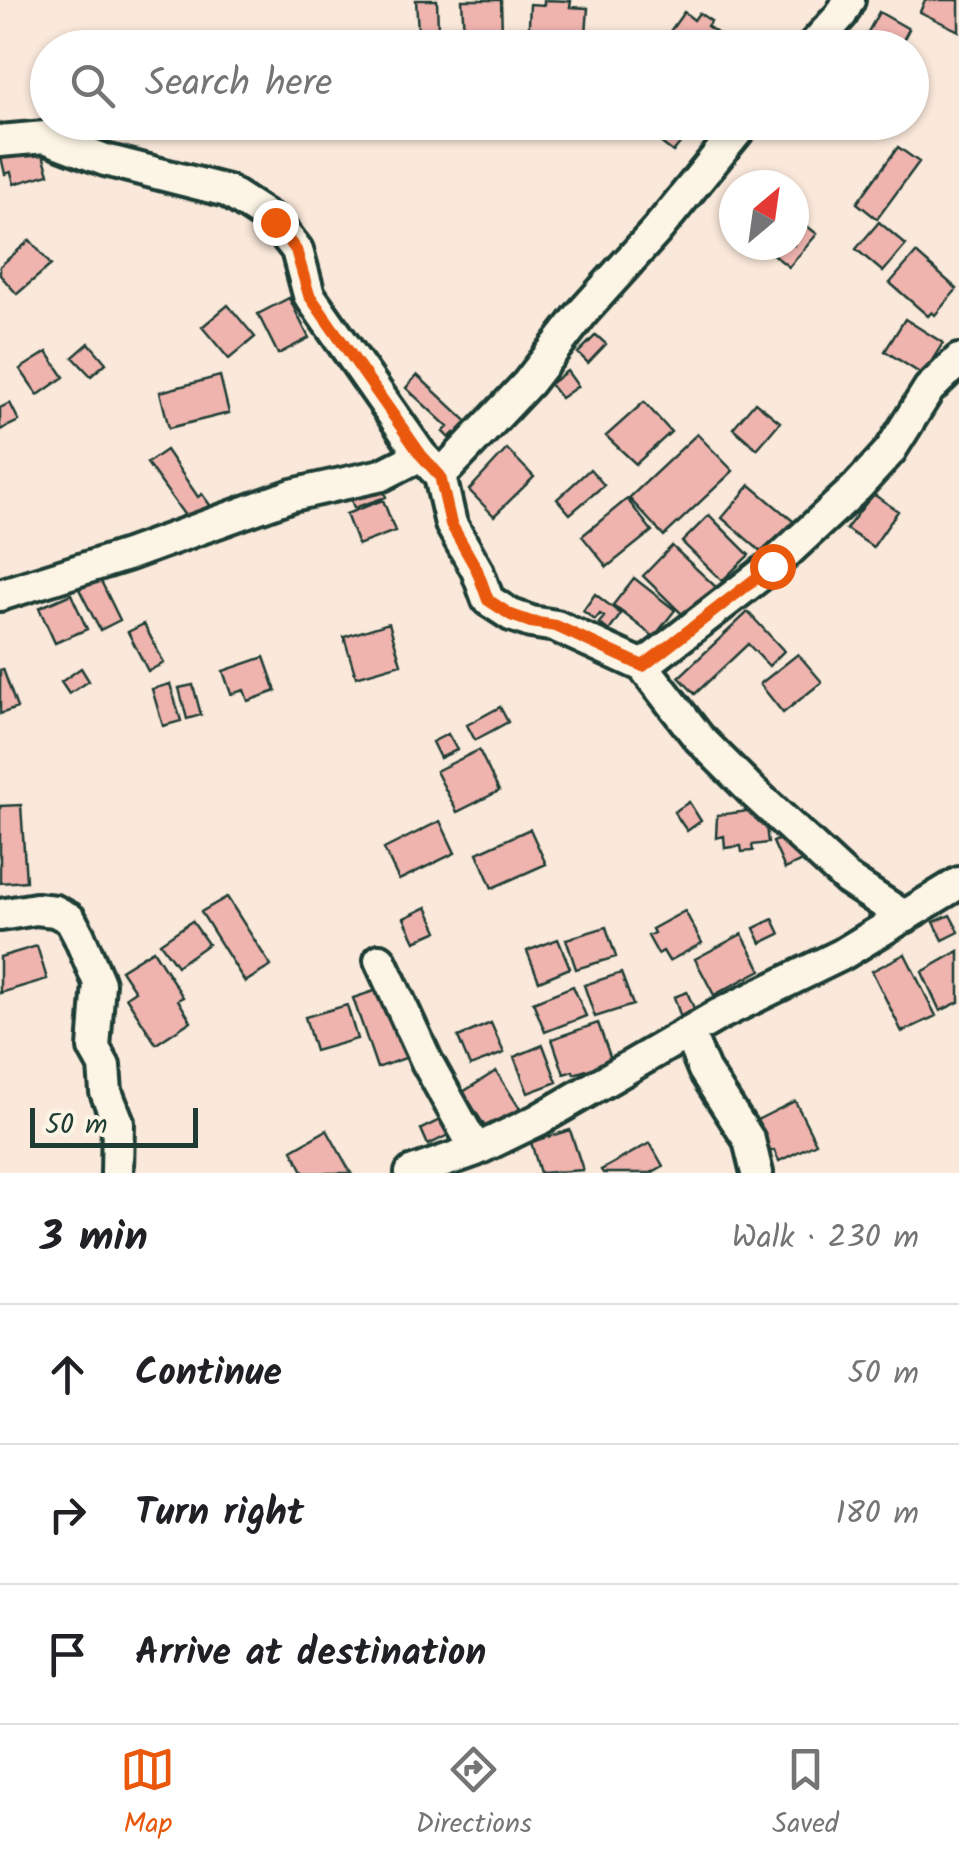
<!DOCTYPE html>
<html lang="en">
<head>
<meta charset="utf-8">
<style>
  body { margin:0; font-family:Kalam,sans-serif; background:#f2f2f2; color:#202124 }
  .compass { position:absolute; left:719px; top:170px; width:90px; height:90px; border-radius:50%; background:#fff; box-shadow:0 2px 8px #0004; rotate:29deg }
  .scale { position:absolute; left:30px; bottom:25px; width:168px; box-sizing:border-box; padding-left:10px; border:5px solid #1f3d34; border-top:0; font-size:28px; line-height:35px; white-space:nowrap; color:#1f3d34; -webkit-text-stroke:8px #fcf5e5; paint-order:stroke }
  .stop { position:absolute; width:30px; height:30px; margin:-22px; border:8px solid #ea580c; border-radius:50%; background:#fff }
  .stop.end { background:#ea580c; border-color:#fff; box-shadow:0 2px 10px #0008 }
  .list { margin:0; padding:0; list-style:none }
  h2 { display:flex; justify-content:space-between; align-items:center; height:130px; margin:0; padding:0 40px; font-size:42px }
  h2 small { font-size:32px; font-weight:400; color:#757577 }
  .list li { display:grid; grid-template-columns:65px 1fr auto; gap:30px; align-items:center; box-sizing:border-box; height:140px; padding:0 40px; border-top:2px solid #e0e0e0 }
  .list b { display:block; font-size:38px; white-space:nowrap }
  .list em { font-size:32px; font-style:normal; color:#757577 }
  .icon { flex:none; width:55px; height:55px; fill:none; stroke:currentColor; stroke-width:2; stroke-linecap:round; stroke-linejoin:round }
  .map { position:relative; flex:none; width:959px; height:1173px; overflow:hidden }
  .search { position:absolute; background:#fff; box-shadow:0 2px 8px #0004; left:30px; right:30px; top:30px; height:110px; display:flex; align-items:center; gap:25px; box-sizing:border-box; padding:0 35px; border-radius:55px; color:#757577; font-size:38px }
  .sheet { height:550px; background:#fff }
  nav { display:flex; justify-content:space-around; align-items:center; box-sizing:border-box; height:140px; border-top:2px solid #e0e0e0; background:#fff; font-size:28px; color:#757577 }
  nav a { display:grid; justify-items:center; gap:5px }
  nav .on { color:#ea580c }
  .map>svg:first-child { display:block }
  .building { fill:#f0b4af; stroke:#1f3d34; stroke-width:2.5 }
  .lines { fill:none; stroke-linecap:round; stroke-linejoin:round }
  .minor-casing { stroke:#1f3d34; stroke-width:38 }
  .minor { stroke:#fcf5e5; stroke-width:30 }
  .route { stroke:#ea580c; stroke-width:12 }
</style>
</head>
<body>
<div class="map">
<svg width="959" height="1173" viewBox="0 0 959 1173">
  <rect width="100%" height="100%" fill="#fae8da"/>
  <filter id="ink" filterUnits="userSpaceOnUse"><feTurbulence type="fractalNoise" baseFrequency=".01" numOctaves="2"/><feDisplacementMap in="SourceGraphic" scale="20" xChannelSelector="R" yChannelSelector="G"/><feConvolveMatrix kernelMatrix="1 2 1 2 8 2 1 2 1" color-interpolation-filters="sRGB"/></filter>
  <g filter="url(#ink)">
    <path class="building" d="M 416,0 L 437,0 L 438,30 L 418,31 Z
      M 462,0 L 501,0 L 502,33 L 464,34 Z
      M 544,0 L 571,1 L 570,7 L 588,8 L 585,48 L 528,45 L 530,4 L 544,5 Z
      M 925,0 L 959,0 L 959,31 L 920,12 Z
      M 684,12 L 694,20 L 699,13 L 711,21 L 707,26 L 724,38 L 717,48 L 658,48 Z
      M 879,12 L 909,29 L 899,48 L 861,45 Z
      M 655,122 L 687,122 L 693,127 L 673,152 L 647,132 Z
      M 39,142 L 49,174 L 14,184 L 11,172 L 5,174 L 0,153 Z
      M 898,147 L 919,162 L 877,219 L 857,203 Z
      M 794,216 L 817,234 L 789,267 L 762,246 L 794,245 Z
      M 879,222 L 906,245 L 883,272 L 856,249 Z
      M 30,240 L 51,265 L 17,294 L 0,275 L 0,266 Z
      M 916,253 L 957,289 L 935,315 L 932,312 L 928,316 L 890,283 Z
      M 289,298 L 309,338 L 278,354 L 258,314 Z
      M 228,305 L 255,337 L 229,359 L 202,327 Z
      M 905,319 L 943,343 L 923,375 L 885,351 Z
      M 596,335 L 606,344 L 588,363 L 578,353 Z
      M 89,343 L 106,363 L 91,376 L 73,357 Z
      M 47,352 L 64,377 L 38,395 L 20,369 Z
      M 567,371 L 578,386 L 561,398 L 550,384 Z
      M 417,375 L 475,429 L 463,442 L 454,433 L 449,438 L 443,432 L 448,427 L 406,388 Z
      M 220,376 L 229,413 L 169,428 L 160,392 Z
      M 644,402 L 671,432 L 636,464 L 606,436 Z
      M 755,402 L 780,422 L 757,449 L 733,428 Z
      M 10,403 L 19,421 L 0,430 L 0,408 Z
      M 697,434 L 733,471 L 664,536 L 629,498 Z
      M 507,449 L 534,477 L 494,516 L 469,490 Z
      M 166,450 L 198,497 L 202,494 L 210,505 L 188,520 L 147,463 Z
      M 590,469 L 604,485 L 570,514 L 557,499 Z
      M 380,482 L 386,497 L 354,508 L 349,494 Z
      M 750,485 L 793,521 L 765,555 L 722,518 Z
      M 873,494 L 898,511 L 873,547 L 846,529 Z
      M 627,499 L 652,531 L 607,567 L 582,536 Z
      M 383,500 L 395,531 L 358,545 L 346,514 Z
      M 709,515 L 749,555 L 722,581 L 682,542 Z
      M 672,546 L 717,588 L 687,619 L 643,576 Z
      M 634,578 L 675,610 L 654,637 L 613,605 Z
      M 100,579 L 120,620 L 100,630 L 79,589 Z
      M 71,594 L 87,629 L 55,643 L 39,608 Z
      M 595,594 L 621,614 L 609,631 L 599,623 L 604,617 L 600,614 L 595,620 L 583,611 Z
      M 748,612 L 784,651 L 769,666 L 748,644 L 695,694 L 679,677 Z
      M 389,623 L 401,664 L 356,677 L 344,637 Z
      M 144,624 L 164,663 L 148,671 L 128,632 Z
      M 798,654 L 822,682 L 783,713 L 760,684 Z
      M 264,657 L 276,691 L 248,701 L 244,690 L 231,694 L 223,671 Z
      M 81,668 L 89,681 L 69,694 L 61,682 Z
      M 3,669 L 17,708 L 0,714 L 0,670 Z
      M 170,684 L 181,721 L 163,726 L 152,689 Z
      M 193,685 L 201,715 L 187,719 L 179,688 Z
      M 500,707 L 508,722 L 475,740 L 467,725 Z
      M 448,734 L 457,750 L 440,758 L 432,742 Z
      M 479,750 L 499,791 L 457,812 L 436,771 Z
      M 689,802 L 701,821 L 687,831 L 674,812 Z
      M 21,805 L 26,881 L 0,883 L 0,806 Z
      M 764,809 L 768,843 L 752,845 L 753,851 L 742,852 L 741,846 L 725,848 L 724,836 L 716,838 L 717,815 Z
      M 440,821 L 455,853 L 399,880 L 384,849 Z
      M 530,829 L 546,864 L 492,888 L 477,853 Z
      M 790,834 L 802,861 L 785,869 L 773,842 Z
      M 227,897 L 271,966 L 245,982 L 201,912 Z
      M 427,907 L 438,931 L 415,941 L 404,918 Z
      M 685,911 L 702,943 L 669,961 L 663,951 L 658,954 L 648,936 L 654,933 L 652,929 Z
      M 950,915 L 959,932 L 943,940 L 934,922 Z
      M 773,919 L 780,934 L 761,943 L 754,928 Z
      M 192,921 L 208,944 L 177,966 L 160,943 Z
      M 606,927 L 616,957 L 576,969 L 566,939 Z
      M 742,934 L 761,970 L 714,995 L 695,959 Z
      M 558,939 L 570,968 L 539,981 L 527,951 Z
      M 37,946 L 47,979 L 0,993 L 0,957 Z
      M 153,950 L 183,997 L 178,1000 L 191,1021 L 156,1044 L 126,997 L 135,991 L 121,970 Z
      M 959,951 L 959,1002 L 940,1011 L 922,972 Z
      M 905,954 L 936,1016 L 902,1032 L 872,971 Z
      M 621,973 L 633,1005 L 595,1017 L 584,985 Z
      M 389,986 L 414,1055 L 377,1068 L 353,998 Z
      M 573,986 L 586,1016 L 545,1032 L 533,1002 Z
      M 687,992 L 696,1013 L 681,1018 L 674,997 Z
      M 347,1005 L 357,1039 L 315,1051 L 305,1017 Z
      M 491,1023 L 504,1053 L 470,1066 L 458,1037 Z
      M 598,1023 L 612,1062 L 574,1074 L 573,1071 L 564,1074 L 552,1039 Z
      M 543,1045 L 557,1082 L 528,1093 L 514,1057 Z
      M 496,1071 L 522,1112 L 489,1133 L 463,1092 Z
      M 795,1101 L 816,1143 L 779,1161 L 774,1150 L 769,1152 L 757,1120 Z
      M 444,1103 L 458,1130 L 428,1145 L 421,1129 L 440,1120 L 433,1108 Z
      M 327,1130 L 351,1173 L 304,1173 L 292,1150 Z
      M 570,1130 L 583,1170 L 540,1173 L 531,1142 Z
      M 650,1143 L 663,1166 L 651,1173 L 603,1173 L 601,1170 Z"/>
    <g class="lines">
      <g class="minor-casing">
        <path id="minor" d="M 811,48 L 841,15 L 849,0
          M 745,122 L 656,231 L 583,312 L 528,383 L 440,476 L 451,524 L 477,570 L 488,600 L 511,615 L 531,622 L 556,626 L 643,666 L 698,737 L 753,792 L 847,879 L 905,917
          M 0,141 L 45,137 L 105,160 L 227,191 L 275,222 L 297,250 L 309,295 L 421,455
          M 0,595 L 127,555 L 292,495 L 382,475 L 421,455 L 435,470
          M 643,666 L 772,566 L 857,487 L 890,451 L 929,389 L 959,360
          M 0,915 L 36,909 L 55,911 L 70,919 L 79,936 L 99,983 L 94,1048 L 104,1066 L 106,1092 L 118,1122 L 117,1173
          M 380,960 L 427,1062 L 476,1150
          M 689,1034 L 704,1070 L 749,1140 L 757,1173
          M 411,1173 L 476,1150 L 538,1120 L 718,1015 L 841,955 L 959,883"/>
      </g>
      <use href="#minor" class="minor"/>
    </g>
  </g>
  <g class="lines" filter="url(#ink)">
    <path class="route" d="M 275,222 L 296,250 L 309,295 L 421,455 L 440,476 L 451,524 L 477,570 L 488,600 L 511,615 L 531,622 L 556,626 L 643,666 L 772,566"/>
  </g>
</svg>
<svg class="compass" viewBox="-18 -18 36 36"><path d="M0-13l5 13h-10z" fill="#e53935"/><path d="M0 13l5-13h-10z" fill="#757577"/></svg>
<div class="scale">50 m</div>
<div class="stop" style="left:772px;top:566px"></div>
<div class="stop end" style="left:275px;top:222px"></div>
<div class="search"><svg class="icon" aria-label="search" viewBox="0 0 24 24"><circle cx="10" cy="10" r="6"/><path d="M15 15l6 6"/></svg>Search here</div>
</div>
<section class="sheet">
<h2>3 min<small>Walk · 230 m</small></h2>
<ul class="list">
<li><svg class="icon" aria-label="ahead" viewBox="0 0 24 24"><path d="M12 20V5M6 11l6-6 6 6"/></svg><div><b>Continue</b></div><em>50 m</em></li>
<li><svg class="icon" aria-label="right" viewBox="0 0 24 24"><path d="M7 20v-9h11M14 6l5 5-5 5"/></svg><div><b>Turn right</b></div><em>180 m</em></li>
<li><svg class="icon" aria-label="arrive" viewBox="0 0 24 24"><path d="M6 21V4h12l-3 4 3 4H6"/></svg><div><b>Arrive at destination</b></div></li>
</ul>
</section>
<nav>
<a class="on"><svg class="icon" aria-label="map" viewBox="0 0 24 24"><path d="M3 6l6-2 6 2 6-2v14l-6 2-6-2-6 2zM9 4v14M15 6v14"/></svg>Map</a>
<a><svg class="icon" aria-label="directions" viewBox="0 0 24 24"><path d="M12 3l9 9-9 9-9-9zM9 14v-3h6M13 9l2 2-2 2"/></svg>Directions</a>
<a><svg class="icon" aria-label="saved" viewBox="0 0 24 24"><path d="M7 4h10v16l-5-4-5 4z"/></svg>Saved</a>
</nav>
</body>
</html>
